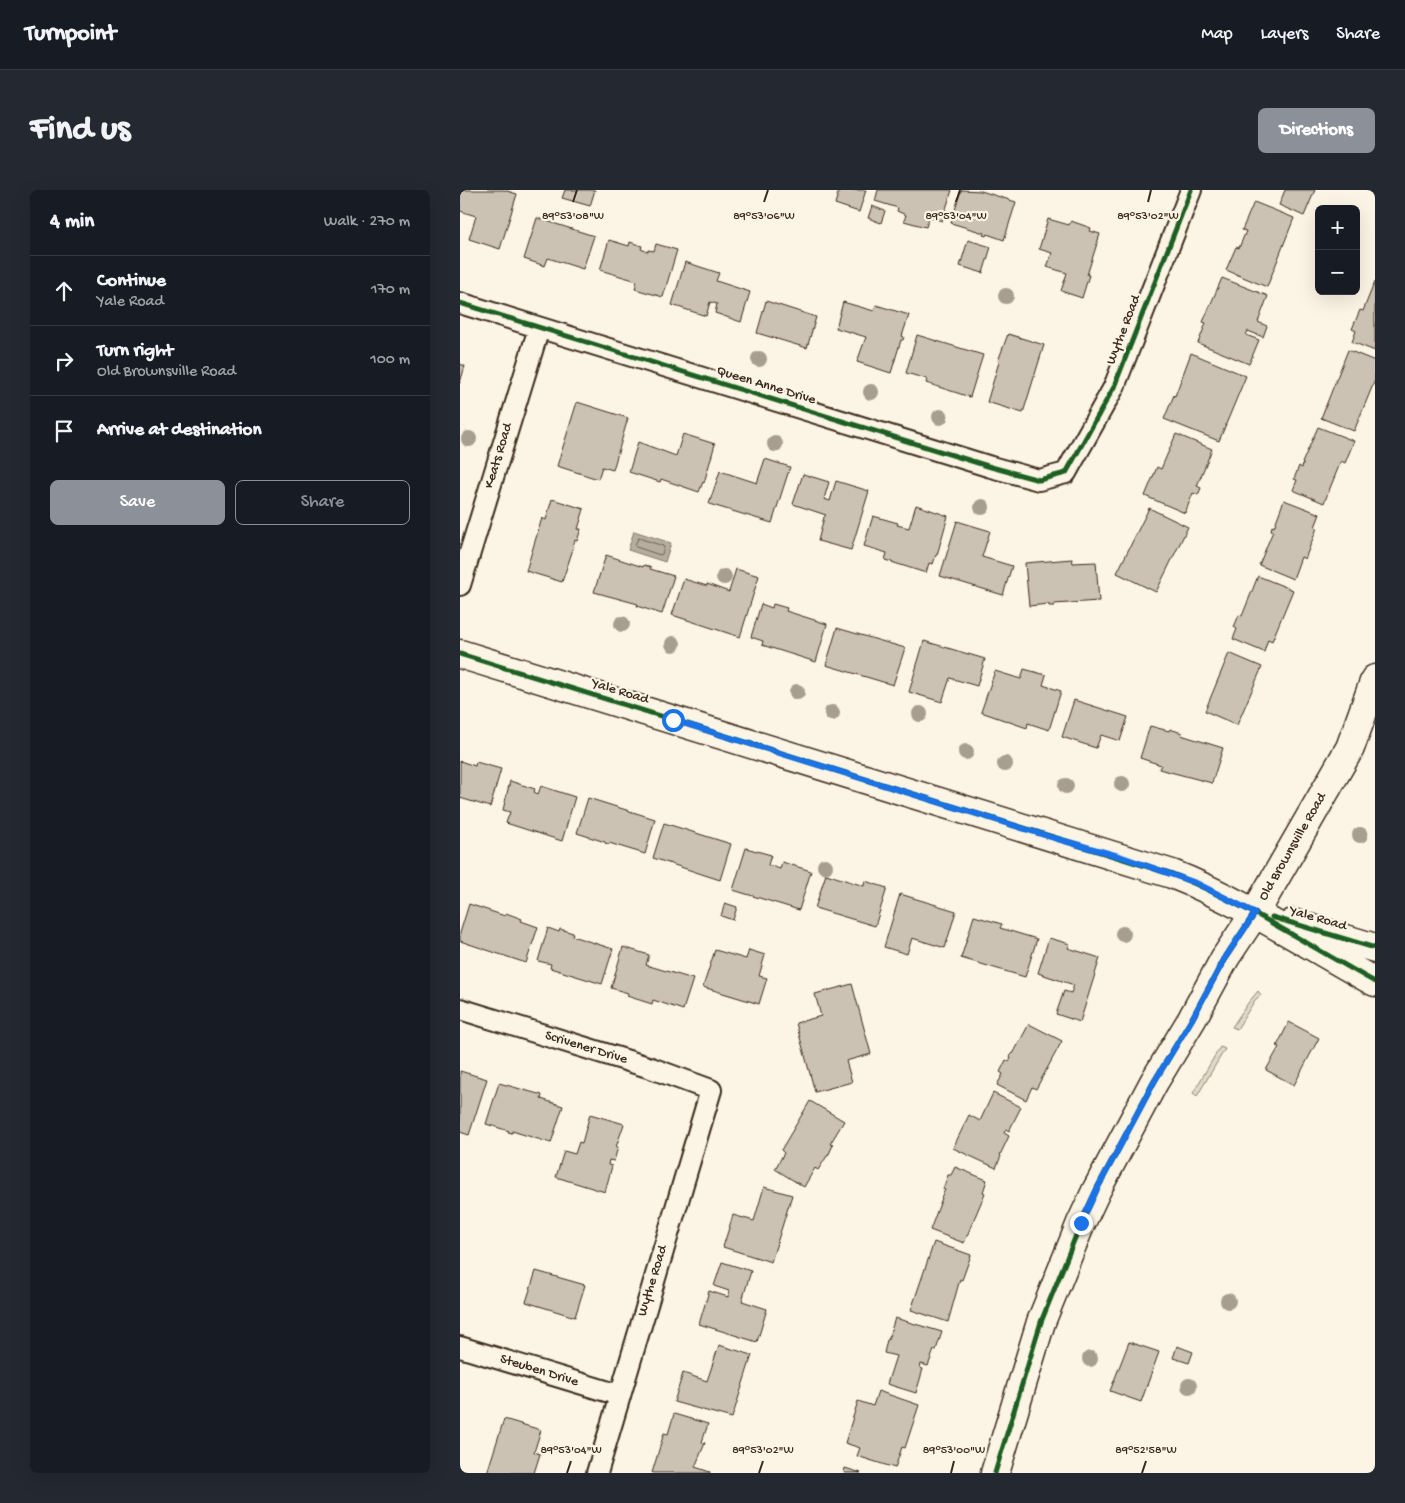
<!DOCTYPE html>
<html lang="en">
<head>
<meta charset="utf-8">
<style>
  body { margin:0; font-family:"Gochi Hand",sans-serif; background:#242831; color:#f1f3f6 }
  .controls { position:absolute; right:15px; top:15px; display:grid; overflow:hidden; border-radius:8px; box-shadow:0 5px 20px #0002 }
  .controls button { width:45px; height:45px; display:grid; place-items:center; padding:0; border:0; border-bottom:1px solid #363941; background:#171b24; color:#f1f3f6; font:25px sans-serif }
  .stop { position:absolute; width:15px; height:15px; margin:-11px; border:4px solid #1a73e8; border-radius:50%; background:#fff }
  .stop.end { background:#1a73e8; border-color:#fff; box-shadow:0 1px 5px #0008 }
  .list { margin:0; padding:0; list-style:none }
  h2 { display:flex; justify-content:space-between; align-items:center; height:65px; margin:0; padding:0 20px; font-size:21px }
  h2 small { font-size:16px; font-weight:400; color:#9ea1a6 }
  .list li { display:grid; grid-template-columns:32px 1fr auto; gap:15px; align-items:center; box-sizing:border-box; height:70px; padding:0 20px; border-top:1px solid #363941 }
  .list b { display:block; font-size:19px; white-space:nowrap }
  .list p { margin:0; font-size:16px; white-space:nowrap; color:#9ea1a6 }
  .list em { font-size:16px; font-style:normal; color:#9ea1a6 }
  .actions { display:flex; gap:10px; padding:15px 20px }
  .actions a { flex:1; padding:11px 0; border:1px solid #8c9099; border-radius:8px; text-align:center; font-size:18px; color:#8c9099 }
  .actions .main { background:#8c9099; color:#fff }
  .icon { flex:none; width:28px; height:28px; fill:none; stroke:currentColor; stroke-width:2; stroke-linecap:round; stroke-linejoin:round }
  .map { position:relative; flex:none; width:915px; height:1283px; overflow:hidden; border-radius:8px }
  header { display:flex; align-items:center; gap:30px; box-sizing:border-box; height:70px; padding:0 25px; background:#171b24; border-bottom:1px solid #363941 }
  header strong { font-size:24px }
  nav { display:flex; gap:28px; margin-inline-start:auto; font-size:18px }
  .intro { display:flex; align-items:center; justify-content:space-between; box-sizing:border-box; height:120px; padding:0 30px }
  h1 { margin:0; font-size:35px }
  .button { padding:12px 22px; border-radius:8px; background:#8c9099; color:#fff; font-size:18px; font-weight:700 }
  main { display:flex; gap:30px; padding:0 30px }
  aside { flex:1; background:#171b24; border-radius:8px; box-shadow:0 5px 20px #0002 }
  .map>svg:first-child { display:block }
  .green { fill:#e0d8c8; stroke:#8e8173 }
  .water { fill:#b7ad9e; stroke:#85796b }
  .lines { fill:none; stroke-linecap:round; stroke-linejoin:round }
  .shore { stroke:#6d5e51; stroke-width:1 }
  .building { fill:#ccc2b3; stroke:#3b2a1e }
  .street-casing { stroke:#3b2a1e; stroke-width:24 }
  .secondary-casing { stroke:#3b2a1e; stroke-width:31 }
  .street { stroke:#fcf5e5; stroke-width:20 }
  .secondary { stroke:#fcf5e5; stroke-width:28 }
  .cycleway-casing { stroke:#fcf5e5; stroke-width:8 }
  .cycleway { stroke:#1b5e20; stroke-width:5 }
  .tree { fill:#a89e8f }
  .route { stroke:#1a73e8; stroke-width:6 }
  .ticks { fill:none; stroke:#3b2a1e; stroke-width:2 }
  .labels { text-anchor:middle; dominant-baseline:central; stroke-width:4.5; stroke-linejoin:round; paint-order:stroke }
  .street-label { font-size:14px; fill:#3b2a1e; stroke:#fcf5e5 }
  .ticks-label { font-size:12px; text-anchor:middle; fill:#3b2a1e; stroke:#fcf5e5; stroke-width:4.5; stroke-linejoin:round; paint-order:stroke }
</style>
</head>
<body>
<header>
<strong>Turnpoint</strong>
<nav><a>Map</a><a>Layers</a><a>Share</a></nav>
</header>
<div class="intro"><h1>Find us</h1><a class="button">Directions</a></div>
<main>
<aside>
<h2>4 min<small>Walk · 270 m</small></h2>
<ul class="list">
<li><svg class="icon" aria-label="ahead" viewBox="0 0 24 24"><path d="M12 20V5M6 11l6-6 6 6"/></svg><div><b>Continue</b><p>Yale Road</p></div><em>170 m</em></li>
<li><svg class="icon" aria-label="right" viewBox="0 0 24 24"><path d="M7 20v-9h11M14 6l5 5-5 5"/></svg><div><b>Turn right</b><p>Old Brownsville Road</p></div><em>100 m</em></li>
<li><svg class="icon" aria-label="arrive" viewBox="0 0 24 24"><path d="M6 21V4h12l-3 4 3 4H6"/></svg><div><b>Arrive at destination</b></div></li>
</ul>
<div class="actions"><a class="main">Save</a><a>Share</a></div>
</aside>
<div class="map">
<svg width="915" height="1283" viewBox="0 0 915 1283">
  <rect width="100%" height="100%" fill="#fcf5e5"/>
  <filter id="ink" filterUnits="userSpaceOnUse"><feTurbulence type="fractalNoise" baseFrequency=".02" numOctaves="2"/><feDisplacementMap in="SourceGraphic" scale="10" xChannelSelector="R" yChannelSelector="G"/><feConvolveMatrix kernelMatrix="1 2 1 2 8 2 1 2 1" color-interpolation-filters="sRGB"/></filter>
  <g filter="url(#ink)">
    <path class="green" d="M 798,801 L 801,805 L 795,810 L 777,839 L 772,837 L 788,813 Z
      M 760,857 L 765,859 L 737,906 L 733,903 Z"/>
    <path class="water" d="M 174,341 L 211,353 L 205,372 L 168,360 Z"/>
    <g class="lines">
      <path class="shore" d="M 179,348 L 203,356 L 204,358 L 202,364 L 200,365 L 176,357 L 175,355 Z"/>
    </g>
    <path class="building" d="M 0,0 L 44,0 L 57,4 L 40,59 L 9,49 L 16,26 L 0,21 Z
      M 105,0 L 135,0 L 130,16 L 102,8 Z
      M 379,0 L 406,0 L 399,22 L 375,14 Z
      M 418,0 L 492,0 L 482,31 L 469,27 L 466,37 L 444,31 L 446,25 L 437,21 L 438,18 L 415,11 Z
      M 501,0 L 521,1 L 556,12 L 544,50 L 527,44 L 526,46 L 523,45 L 524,43 L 491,33 Z
      M 825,0 L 855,0 L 844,26 L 819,15 Z
      M 794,12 L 834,28 L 807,97 L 766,80 L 776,57 L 779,58 L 786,41 L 782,40 Z
      M 412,16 L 425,21 L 421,33 L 408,28 Z
      M 77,28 L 134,46 L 123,79 L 88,68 L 85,76 L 64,69 Z
      M 588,29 L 609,35 L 611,31 L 631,38 L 630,41 L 640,44 L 627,85 L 629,85 L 622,108 L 601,101 L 607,83 L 587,77 L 592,63 L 579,59 Z
      M 149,50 L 169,56 L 170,52 L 182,56 L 181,59 L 188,62 L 188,60 L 194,61 L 196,54 L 217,60 L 203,107 L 175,99 L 177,91 L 140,80 Z
      M 508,50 L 531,57 L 523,83 L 500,76 Z
      M 225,72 L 259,83 L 256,91 L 290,102 L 281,132 L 255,123 L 257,114 L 250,112 L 246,126 L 212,115 Z
      M 762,88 L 808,106 L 798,132 L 807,136 L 803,147 L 788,141 L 786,145 L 799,150 L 789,174 L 738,153 L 746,133 L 743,132 Z
      M 915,91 L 915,161 L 892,152 L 896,141 L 892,139 L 900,120 L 903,121 Z
      M 306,111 L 356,127 L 347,158 L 297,143 Z
      M 383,112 L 414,121 L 416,115 L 449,125 L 442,146 L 444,147 L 443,150 L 441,150 L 431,183 L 397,172 L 406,147 L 376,138 Z
      M 548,144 L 584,155 L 563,223 L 527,212 L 539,172 L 538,171 Z
      M 457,145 L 523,165 L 510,207 L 466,193 L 467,189 L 446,183 Z
      M 888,160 L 915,171 L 915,190 L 894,241 L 861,228 Z
      M 731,163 L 786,186 L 759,251 L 704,229 L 714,205 L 715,206 Z
      M 0,174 L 5,176 L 0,193 Z
      M 117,212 L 168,228 L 153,280 L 142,277 L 138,289 L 97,276 Z
      M 858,237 L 894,251 L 885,273 L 881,271 L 864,313 L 833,300 L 837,290 L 834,289 L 839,276 L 842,278 L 843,273 L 842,273 Z
      M 223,244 L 255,254 L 244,293 L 243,292 L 239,302 L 201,289 L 200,292 L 169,282 L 178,252 L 216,266 Z
      M 716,244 L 752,259 L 737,296 L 741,298 L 738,305 L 733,303 L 725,323 L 685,306 L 697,277 L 701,279 Z
      M 305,269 L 330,277 L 312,333 L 249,314 L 260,281 L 297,293 Z
      M 343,284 L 369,292 L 364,309 L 370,311 L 376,291 L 409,301 L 391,360 L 358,351 L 364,327 L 366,325 L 333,314 Z
      M 92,309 L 124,319 L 118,339 L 121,339 L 117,351 L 115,350 L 113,356 L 114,356 L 102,392 L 66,381 L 82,328 L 86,330 Z
      M 824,310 L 860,324 L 855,337 L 857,338 L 845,369 L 841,367 L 833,389 L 799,375 L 813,341 L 811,340 L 812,336 L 814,337 Z
      M 456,315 L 488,326 L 477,365 L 476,365 L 473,374 L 469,373 L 466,383 L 425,370 L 427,363 L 404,356 L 413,326 L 438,333 L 437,335 L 449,338 Z
      M 689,318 L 728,337 L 696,402 L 657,383 Z
      M 497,331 L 530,341 L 522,367 L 552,376 L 543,405 L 480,386 Z
      M 146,365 L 183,377 L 184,375 L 191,377 L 190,379 L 214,386 L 202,424 L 177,416 L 178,414 L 134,402 Z
      M 612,369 L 613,373 L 636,372 L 639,411 L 594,414 L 594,416 L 589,416 L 589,414 L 569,416 L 565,373 Z
      M 276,379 L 299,386 L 280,447 L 212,425 L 224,389 L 247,396 L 247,394 L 269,402 Z
      M 798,386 L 833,400 L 812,451 L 808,449 L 804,462 L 773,449 L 777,439 L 774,437 L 779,425 L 782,426 Z
      M 301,414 L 312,418 L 313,414 L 327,418 L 326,421 L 367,434 L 356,472 L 302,455 L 303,451 L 291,447 Z
      M 377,438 L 445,458 L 433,495 L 366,475 Z
      M 464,451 L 525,469 L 517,496 L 490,488 L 482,512 L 449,502 Z
      M 769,463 L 802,477 L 777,535 L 745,521 Z
      M 564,479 L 586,485 L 583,495 L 601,501 L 589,540 L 568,533 L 567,538 L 521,522 L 535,481 L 561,489 Z
      M 614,510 L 668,527 L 660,551 L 641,545 L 636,558 L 602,547 Z
      M 690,536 L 709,541 L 710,539 L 722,543 L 721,545 L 763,558 L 752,593 L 699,579 L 701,575 L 680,568 Z
      M 0,571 L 15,576 L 16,572 L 41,579 L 30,617 L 0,608 Z
      M 50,591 L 75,599 L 74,602 L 78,604 L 81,596 L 115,607 L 102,651 L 46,633 L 50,622 L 43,620 Z
      M 128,608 L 195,629 L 185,664 L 149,653 L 148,654 L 145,653 L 145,652 L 117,643 Z
      M 204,633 L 271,654 L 260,690 L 193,668 Z
      M 286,658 L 311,665 L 308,675 L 320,679 L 322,672 L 351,681 L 339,720 L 273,700 Z
      M 366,684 L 404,696 L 405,691 L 427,698 L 415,736 L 355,718 Z
      M 440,704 L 496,721 L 485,758 L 452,748 L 447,764 L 424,757 Z
      M 265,713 L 277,717 L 273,730 L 261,726 Z
      M 9,714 L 45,726 L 46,723 L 62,729 L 61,731 L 78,737 L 66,773 L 0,751 L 0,743 Z
      M 514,726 L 542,734 L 540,738 L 577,749 L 565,787 L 501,768 Z
      M 88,738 L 99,742 L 100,739 L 113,743 L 112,746 L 153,759 L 142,794 L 90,778 L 91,774 L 78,771 Z
      M 589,748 L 610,754 L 608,758 L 640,768 L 620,832 L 596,824 L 604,801 L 611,803 L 614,795 L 578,783 Z
      M 163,757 L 189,765 L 186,775 L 233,789 L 223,820 L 193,810 L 192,814 L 167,806 L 168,803 L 151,798 Z
      M 255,760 L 286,769 L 289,760 L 305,765 L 299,786 L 307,788 L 299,814 L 243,797 Z
      M 392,794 L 411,864 L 386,871 L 392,892 L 355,902 L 336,833 L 361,826 L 355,804 Z
      M 829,832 L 859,848 L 834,895 L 806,880 L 819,857 L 817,856 Z
      M 569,834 L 602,851 L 576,899 L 572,897 L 566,910 L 537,895 L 543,884 L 540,882 L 546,870 L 549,872 L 551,868 L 550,867 L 552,863 L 553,864 Z
      M 0,881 L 27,889 L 9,945 L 0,942 Z
      M 39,893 L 82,905 L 81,909 L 103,916 L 91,953 L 52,941 L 52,943 L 48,942 L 49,941 L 26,934 Z
      M 533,903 L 561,917 L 549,941 L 546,939 L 544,943 L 549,946 L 540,965 L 541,966 L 536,978 L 493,958 L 509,925 L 520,931 Z
      M 350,911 L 384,931 L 370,954 L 373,955 L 368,966 L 367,966 L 358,980 L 355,978 L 344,997 L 315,979 L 324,963 L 321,960 Z
      M 130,924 L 164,934 L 156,957 L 158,957 L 154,971 L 149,970 L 148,975 L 152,976 L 145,1002 L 96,987 L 104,961 L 115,964 L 119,952 L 122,953 Z
      M 495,977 L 527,990 L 523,1002 L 525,1003 L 504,1053 L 470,1040 L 482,1008 L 481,1007 L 485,1000 L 483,999 L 488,985 L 491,985 Z
      M 304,997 L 332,1005 L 311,1072 L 263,1057 L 273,1025 L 294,1031 Z
      M 474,1052 L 511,1065 L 502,1090 L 500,1089 L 488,1132 L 451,1120 Z
      M 262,1072 L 291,1081 L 282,1111 L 307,1119 L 297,1152 L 239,1134 L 249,1101 L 268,1107 L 269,1101 L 254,1096 Z
      M 76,1081 L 125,1095 L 115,1127 L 66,1112 Z
      M 435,1128 L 482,1142 L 476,1160 L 474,1160 L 468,1176 L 461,1174 L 460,1178 L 463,1179 L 456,1203 L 427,1194 L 436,1166 L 424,1163 L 427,1150 L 428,1150 Z
      M 669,1152 L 699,1162 L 681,1212 L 650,1201 Z
      M 259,1155 L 292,1165 L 272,1228 L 214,1212 L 223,1183 L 247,1191 Z
      M 717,1156 L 733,1162 L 729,1173 L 713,1168 Z
      M 418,1201 L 459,1215 L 445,1258 L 442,1257 L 435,1278 L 397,1266 L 400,1258 L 385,1253 L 398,1211 L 413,1216 Z
      M 214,1224 L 248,1234 L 242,1252 L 245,1253 L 235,1277 L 250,1282 L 250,1283 L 192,1283 L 204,1243 L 208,1244 Z
      M 44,1229 L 81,1240 L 74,1262 L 80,1264 L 74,1283 L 27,1283 Z
      M 385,1278 L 401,1283 L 384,1283 Z"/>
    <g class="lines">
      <g class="street-casing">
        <path id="street" d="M 0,113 L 531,277 L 579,290 L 606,283 L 654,197 L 731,0
          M 0,395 L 79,138
          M 0,819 L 191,878 L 251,900 L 137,1283
          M 0,1157 L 159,1205"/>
      </g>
      <g class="secondary-casing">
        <path id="secondary" d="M 0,464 L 712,684 C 783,712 848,755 915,792
          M 833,733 L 915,758
          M 535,1283 L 581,1132 L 621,1033 L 637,999 L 694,892 L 732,829 L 765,768 L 795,723 L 890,558 L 915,489"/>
      </g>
      <use href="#street" class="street"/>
      <use href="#secondary" class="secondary"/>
      <g class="cycleway-casing">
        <path id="cycleway" d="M 0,113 L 531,277 L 579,290 L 606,283 L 654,197 L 731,0
          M 0,464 L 712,684 C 783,712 848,755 915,792
          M 812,727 L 915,758
          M 535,1283 L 581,1132 L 621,1033 L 637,999 L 694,892 L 732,829 L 765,768 L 795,723"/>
      </g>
      <use href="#cycleway" class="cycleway"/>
    </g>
    <g class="tree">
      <circle cx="546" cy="106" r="8"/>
      <circle cx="299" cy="169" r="8"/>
      <circle cx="411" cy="202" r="8"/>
      <circle cx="480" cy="227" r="8"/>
      <circle cx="9" cy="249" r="8"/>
      <circle cx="315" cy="254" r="8"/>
      <circle cx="522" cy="317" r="8"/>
      <circle cx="264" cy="387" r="8"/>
      <circle cx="162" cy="434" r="8"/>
      <circle cx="213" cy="454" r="8"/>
      <circle cx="337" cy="502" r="8"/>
      <circle cx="372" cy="523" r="8"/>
      <circle cx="460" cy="524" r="8"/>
      <circle cx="506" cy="562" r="8"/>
      <circle cx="545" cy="574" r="8"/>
      <circle cx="662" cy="594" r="8"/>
      <circle cx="606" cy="596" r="8"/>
      <circle cx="900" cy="645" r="8"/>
      <circle cx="365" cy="676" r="8"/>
      <circle cx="663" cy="744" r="8"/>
      <circle cx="768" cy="1111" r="8"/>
      <circle cx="630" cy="1169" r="8"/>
      <circle cx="729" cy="1196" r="8"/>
    </g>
  </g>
  <g class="lines" filter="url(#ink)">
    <path class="route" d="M 213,530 L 594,648 L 662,667 L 736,693 L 795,723 L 765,768 L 732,829 L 694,892 L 637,999 L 621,1033"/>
  </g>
  <path class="ticks" d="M 113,12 L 117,0M 304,12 L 308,0M 496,12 L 500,0M 688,12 L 691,0M 107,1283 L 111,1271M 299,1283 L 303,1271M 491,1283 L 494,1271M 682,1283 L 686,1271"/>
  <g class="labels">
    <g class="street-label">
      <text transform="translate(664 140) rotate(-69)">Wythe Road</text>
      <text transform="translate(306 196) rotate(17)">Queen Anne Drive</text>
      <text transform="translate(39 266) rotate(-73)">Keats Road</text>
      <text transform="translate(160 502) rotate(17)">Yale Road</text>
      <text transform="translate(833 657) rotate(-60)">Old Brownsville Road</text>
      <text transform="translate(858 729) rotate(16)">Yale Road</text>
      <text transform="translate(126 858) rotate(17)">Scrivener Drive</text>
      <text transform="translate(193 1091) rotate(-73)">Wythe Road</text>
      <text transform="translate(79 1181) rotate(17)">Steuben Drive</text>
    </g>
  </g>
  <g class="ticks-label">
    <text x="113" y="29">89°53'08"W</text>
    <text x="304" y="29">89°53'06"W</text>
    <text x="496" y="29">89°53'04"W</text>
    <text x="688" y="29">89°53'02"W</text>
    <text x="111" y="1263">89°53'04"W</text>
    <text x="303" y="1263">89°53'02"W</text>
    <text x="494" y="1263">89°53'00"W</text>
    <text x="686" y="1263">89°52'58"W</text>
  </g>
</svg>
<div class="controls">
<button>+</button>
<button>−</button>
</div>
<div class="stop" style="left:213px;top:530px"></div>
<div class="stop end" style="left:621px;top:1033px"></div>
</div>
</main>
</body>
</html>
